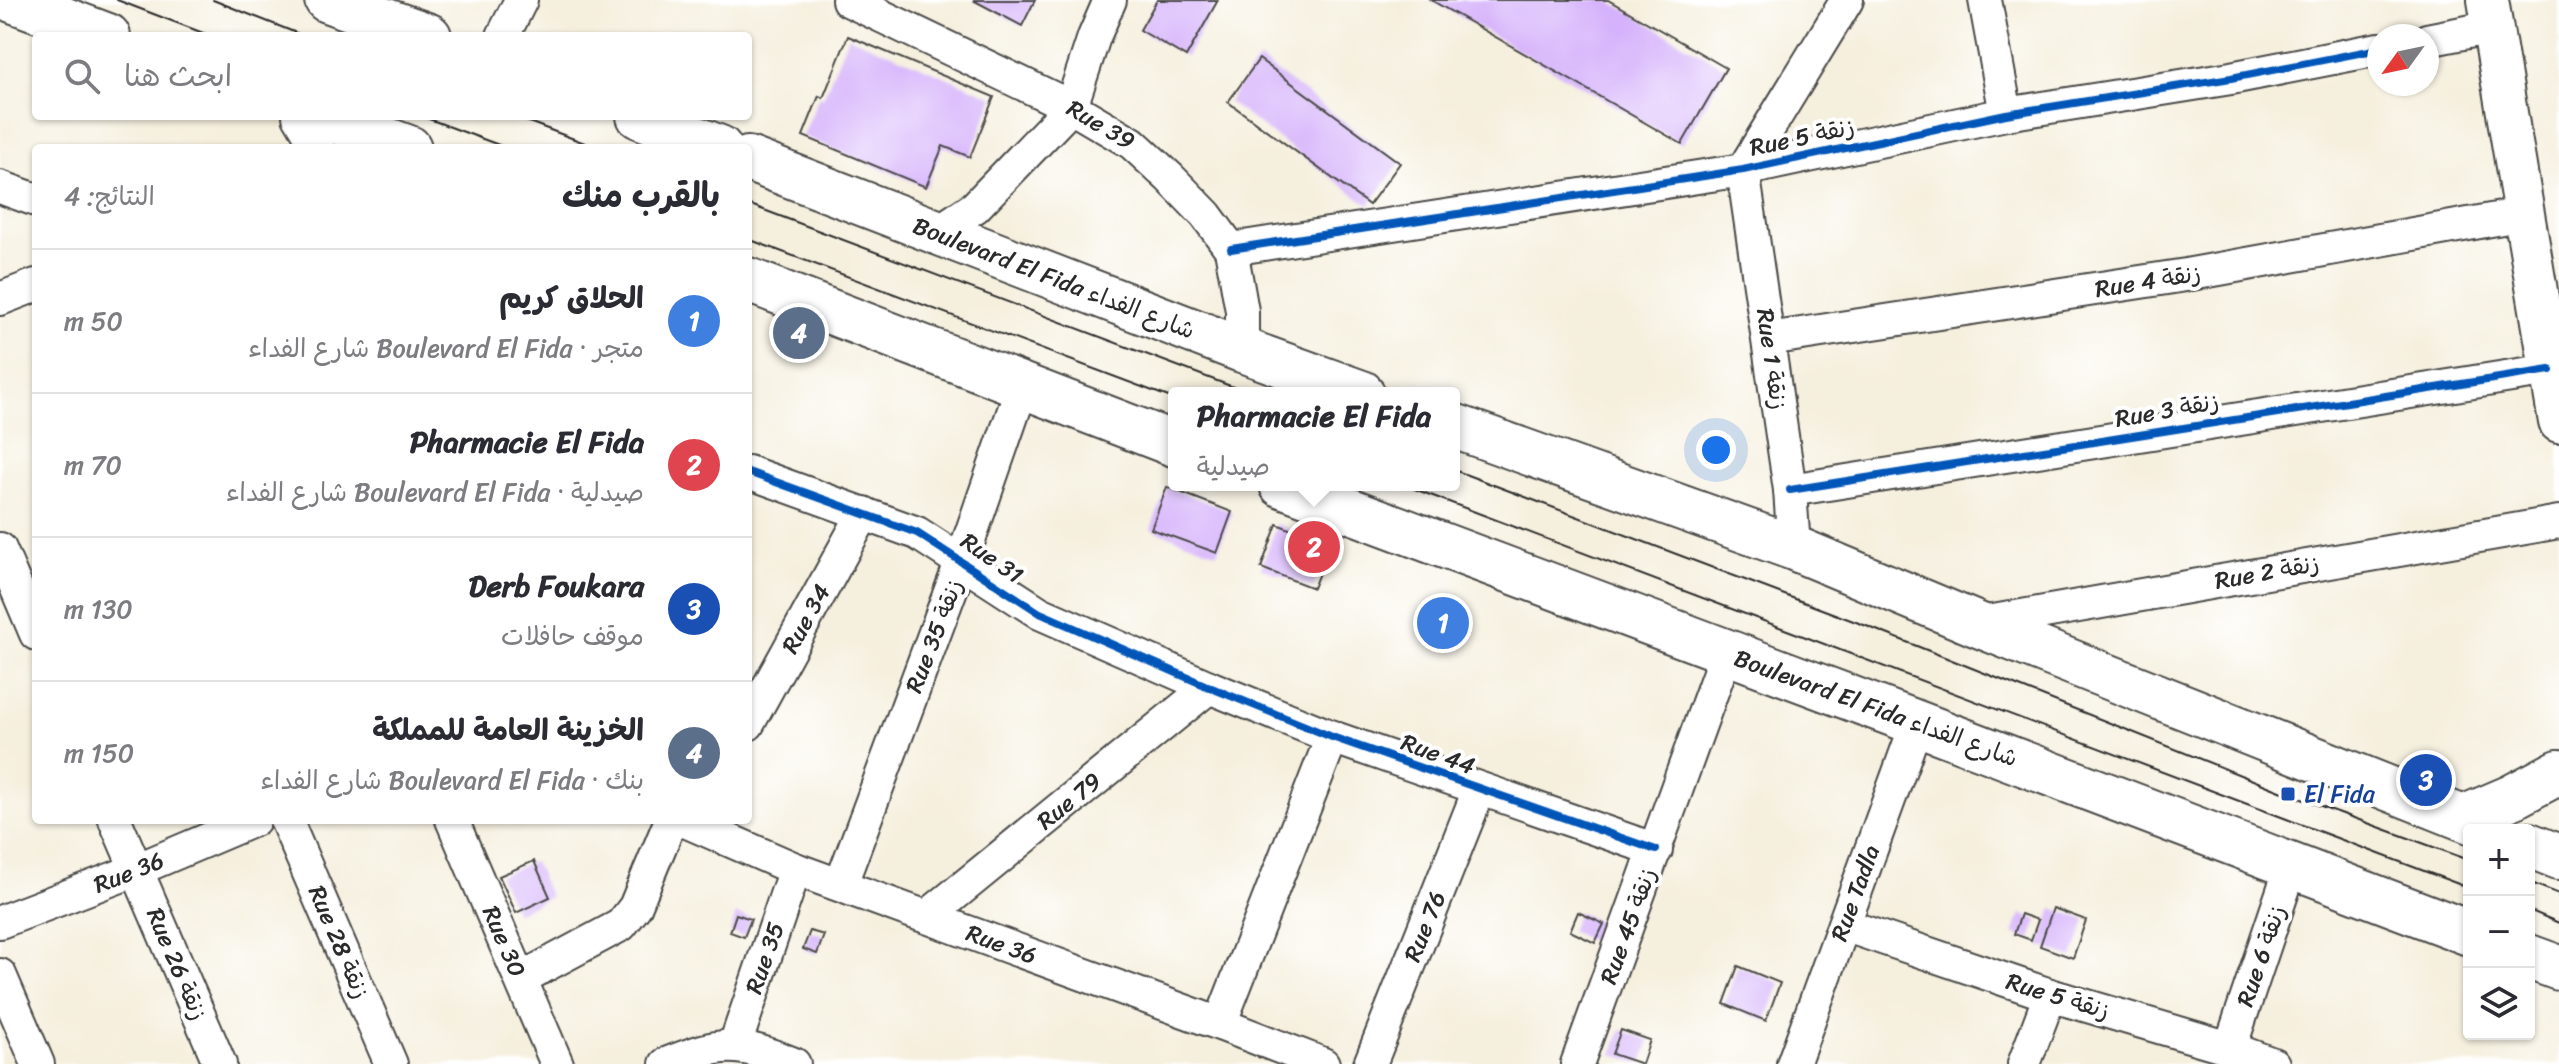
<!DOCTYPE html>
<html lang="ar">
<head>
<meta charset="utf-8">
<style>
  body { margin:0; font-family:Sriracha,"Playpen Sans Arabic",sans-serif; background:#f2f2f3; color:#2b2b33; direction:rtl }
  .controls { position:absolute; right:24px; bottom:24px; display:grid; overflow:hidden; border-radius:8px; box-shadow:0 2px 6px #0004 }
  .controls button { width:72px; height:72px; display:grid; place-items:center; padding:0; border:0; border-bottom:2px solid #e1e1e2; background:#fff; color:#2b2b33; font:40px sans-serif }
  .compass { position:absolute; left:2367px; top:24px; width:72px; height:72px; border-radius:50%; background:#fff; box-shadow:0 2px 6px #0004; rotate:237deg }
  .you { position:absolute; left:1716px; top:450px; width:28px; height:28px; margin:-20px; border:6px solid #fff; border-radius:50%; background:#1a73e8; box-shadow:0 0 0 12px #1a73e833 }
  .badge { display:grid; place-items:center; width:52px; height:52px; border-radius:50%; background:#d1495b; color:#fff; font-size:26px; font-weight:700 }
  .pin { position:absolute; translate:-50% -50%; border:4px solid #fff; box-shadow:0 2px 8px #0006 }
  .popup { position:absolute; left:1168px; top:387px; width:292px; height:104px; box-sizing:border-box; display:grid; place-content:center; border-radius:8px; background:#fff; filter:drop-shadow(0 2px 6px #0005); font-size:26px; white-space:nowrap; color:#7c7c81 }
  .popup b { font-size:30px; color:#2b2b33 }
  .popup::after { content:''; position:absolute; left:50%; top:100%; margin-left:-16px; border:16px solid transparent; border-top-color:#fff }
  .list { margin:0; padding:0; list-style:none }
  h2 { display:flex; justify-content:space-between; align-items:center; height:104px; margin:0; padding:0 32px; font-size:34px }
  h2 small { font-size:26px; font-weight:400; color:#7c7c81 }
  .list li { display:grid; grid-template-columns:52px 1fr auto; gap:24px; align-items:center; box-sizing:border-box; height:144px; padding:0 32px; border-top:2px solid #e1e1e2 }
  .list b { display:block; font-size:30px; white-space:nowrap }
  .list p { margin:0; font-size:26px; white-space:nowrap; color:#7c7c81 }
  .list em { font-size:26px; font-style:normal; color:#7c7c81 }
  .icon { flex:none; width:44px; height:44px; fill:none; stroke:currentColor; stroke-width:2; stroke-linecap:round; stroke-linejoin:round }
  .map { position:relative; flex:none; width:2559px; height:1064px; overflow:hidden; direction:ltr }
  .search { position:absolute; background:#fff; box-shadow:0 2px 6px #0004; left:32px; top:32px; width:720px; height:88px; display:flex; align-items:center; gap:20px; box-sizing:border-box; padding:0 28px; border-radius:8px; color:#7c7c81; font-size:30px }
  .panel { position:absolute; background:#fff; box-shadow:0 2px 6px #0004; left:32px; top:144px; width:720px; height:680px; border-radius:8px; direction:rtl }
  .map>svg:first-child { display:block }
  .building { fill:#d5b2fb }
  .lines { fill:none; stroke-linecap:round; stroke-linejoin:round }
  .minor-casing { stroke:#494846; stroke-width:36 }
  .tertiary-casing { stroke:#494846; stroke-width:44 }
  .secondary-casing { stroke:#494846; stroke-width:48 }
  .minor { stroke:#fff; stroke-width:32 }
  .tertiary { stroke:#fff; stroke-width:40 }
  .secondary { stroke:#fff; stroke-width:44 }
  .tram { stroke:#2b2b2b; stroke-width:2 }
  .cycleway-casing { stroke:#fff; stroke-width:13 }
  .cycleway { stroke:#0057b8; stroke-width:8 }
  .transit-dot { fill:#1a4fb4; stroke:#fff; stroke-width:3 }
  .labels { text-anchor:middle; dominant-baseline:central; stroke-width:8; stroke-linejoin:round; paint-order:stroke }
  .street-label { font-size:24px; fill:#2b2b2b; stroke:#fff }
  .transit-label { font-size:24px; fill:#164399; stroke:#fff; text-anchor:start }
</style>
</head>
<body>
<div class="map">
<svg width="2559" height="1064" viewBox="0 0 2559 1064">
  <rect width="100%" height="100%" fill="#fff"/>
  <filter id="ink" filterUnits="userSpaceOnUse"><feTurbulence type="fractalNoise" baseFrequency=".0125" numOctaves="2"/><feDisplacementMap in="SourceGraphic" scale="16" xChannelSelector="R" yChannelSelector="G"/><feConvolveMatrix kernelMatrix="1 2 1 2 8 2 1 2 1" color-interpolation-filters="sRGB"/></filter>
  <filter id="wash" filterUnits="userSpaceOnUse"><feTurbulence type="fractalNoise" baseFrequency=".006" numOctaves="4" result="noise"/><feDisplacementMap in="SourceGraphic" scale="32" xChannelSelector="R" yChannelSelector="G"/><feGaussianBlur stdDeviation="1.8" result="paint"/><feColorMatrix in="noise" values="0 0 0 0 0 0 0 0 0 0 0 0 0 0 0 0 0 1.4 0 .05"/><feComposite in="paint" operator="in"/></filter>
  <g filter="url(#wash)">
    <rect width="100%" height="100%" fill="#f5efdd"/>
    <g id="blocks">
      <path class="building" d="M 973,0 L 1035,0 L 1022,26 Z
        M 1157,0 L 1218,0 L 1186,57 L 1140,30 Z
        M 1431,0 L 1608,0 L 1726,68 L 1682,144 Z
        M 848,36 L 994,97 L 970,157 L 943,146 L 926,187 L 803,136 L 819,96 L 823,98 Z
        M 1259,59 L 1400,163 L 1369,205 L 1228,102 Z
        M 1167,487 L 1232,512 L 1217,553 L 1151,529 Z
        M 1277,524 L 1330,545 L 1313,588 L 1261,568 Z
        M 534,861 L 550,897 L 516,913 L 499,876 Z
        M 2053,908 L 2086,920 L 2073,958 L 2040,946 Z
        M 1578,912 L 1604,924 L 1595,943 L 1570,931 Z
        M 736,914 L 751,919 L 744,937 L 730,932 Z
        M 2021,914 L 2038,920 L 2031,940 L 2014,934 Z
        M 810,931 L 824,935 L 817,954 L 803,949 Z
        M 1738,966 L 1780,983 L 1766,1021 L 1724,1004 Z
        M 1621,1030 L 1650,1040 L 1642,1064 L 1612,1054 Z"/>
    </g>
  </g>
  <g filter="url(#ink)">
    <use href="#blocks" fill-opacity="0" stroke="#494846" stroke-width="2"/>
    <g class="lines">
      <g class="minor-casing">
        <g id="minor">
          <path id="s1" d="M 848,0 L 1071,107 L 1132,143 L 1170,178 L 1206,215 L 1231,249 L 1242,311 L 1242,350"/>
          <path d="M 1985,0 L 2006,114"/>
          <path d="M 503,36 L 521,0"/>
          <path d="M 2427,40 L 2493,27"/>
          <path d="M 299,116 L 318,148"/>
          <path d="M 0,187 L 36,200"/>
          <path d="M 936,233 L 975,207 L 1071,107 L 1094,37 L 1110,0"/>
          <path d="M 1231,249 L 1743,170 L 2006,114 L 2231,78 L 2379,49"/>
          <path d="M 0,299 L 36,285"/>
          <path d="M 1769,339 L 2186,275 L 2524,214"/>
          <path d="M 748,472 L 917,533 L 1040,613 L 1209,687 L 1332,737 L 1656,850"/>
          <path d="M 1790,490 L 2550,370"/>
          <path d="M 1794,548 L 1790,490 L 1743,170 L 1847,0"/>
          <path d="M 0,549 L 36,634"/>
          <path d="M 1976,624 L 2559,522"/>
          <path id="s2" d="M 748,724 L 864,513"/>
          <path d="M 115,820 L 220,1064"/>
          <path d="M 286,820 L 391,1064"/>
          <path id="s3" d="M 452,820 L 557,1064"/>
          <path id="s4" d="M 683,820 L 795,869 L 1220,1024 L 1323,1064"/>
          <path d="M 841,884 L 962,560 L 1022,387"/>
          <path id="s5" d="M 928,916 L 1209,687"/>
          <path id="s6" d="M 0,922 L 136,870 L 254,820"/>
          <path d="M 1844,925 L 2050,995 L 2230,1048 L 2273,1064"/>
          <path d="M 0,975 L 38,1064"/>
          <path d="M 522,978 L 621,925 L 635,907 L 671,820"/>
          <path d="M 1220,1024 L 1332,737"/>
          <path id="s7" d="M 735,1045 L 795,869"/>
          <path d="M 2230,1048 L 2292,864"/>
          <path d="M 666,1064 C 723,1041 737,1041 794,1064"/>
          <path id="s8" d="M 1370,1064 L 1479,790"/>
          <path d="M 1577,1064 L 1726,653"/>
          <path id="s9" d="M 1793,1064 L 1917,723"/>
          <path d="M 2024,1064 L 2050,995"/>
        </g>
      </g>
      <g class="tertiary-casing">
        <path id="tertiary" d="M 2488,0 L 2559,422"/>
      </g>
      <g class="secondary-casing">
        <path id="secondary" d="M 12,0 L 108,36
          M 327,0 L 429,36
          M 322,116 L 409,148
          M 639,116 L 720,148
          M 748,159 L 1242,350 L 1362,393
          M 748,280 L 1174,444
          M 1454,426 L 1794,548 L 1976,624 L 2493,830
          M 1282,485 L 1917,723 L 2469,933
          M 2463,818 L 2512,797 L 2559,772
          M 2529,845 L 2559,857
          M 2529,957 L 2559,968"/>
      </g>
      <use href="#minor" class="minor"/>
      <use href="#tertiary" class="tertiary"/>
      <use href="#secondary" class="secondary"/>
      <path class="tram" d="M 117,0 L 211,36
        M 213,0 L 304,36
        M 421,116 L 507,148
        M 513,116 L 598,148
        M 748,204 L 1249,393
        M 748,239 L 1174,399
        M 1454,470 L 1864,625 L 2288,794 L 2469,860
        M 1404,485 L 2469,888
        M 2529,882 L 2559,894
        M 2529,910 L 2559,923"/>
      <g class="cycleway-casing">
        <path id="cycleway" d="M 1231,249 L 1743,170 L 2006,114 L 2231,78 L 2379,49
          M 748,472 L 917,533 L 1040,613 L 1209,687 L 1332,737 L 1656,850
          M 1790,490 L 2550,370"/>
      </g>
      <use href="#cycleway" class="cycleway"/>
    </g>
  </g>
  <rect class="transit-dot" x="2280" y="786" width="16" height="16" rx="4"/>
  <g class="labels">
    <g class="street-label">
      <text stroke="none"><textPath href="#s1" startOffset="282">Rue 39</textPath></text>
      <text transform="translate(1802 137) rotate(-12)">Rue 5 زنقة</text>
      <text transform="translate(1054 278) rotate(21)">Boulevard El Fida شارع الفداء</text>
      <text transform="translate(2148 281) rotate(-9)">Rue 4 زنقة</text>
      <text transform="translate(1772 359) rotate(82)">Rue 1 زنقة</text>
      <text transform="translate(2167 410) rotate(-10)">Rue 3 زنقة</text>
      <text transform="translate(992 558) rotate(35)">Rue 31</text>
      <text transform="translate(2267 572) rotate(-10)">Rue 2 زنقة</text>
      <text stroke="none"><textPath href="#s2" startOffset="120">Rue 34</textPath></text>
      <text transform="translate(934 636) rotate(-69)">Rue 35 زنقة</text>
      <text transform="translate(1876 708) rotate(20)">Boulevard El Fida شارع الفداء</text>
      <text transform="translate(1438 754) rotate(20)">Rue 44</text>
      <text stroke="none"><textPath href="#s5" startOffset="182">Rue 79</textPath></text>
      <text stroke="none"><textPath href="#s6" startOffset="138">Rue 36</textPath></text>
      <text stroke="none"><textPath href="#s9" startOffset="182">Rue Tadla</textPath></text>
      <text transform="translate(1628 926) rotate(-70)">Rue 45 زنقة</text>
      <text stroke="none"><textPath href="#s8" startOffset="148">Rue 76</textPath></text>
      <text stroke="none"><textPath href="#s3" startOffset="132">Rue 30</textPath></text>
      <text transform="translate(339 942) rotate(67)">Rue 28 زنقة</text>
      <text stroke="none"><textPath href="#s4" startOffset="342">Rue 36</textPath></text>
      <text transform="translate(2261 956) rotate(-71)">Rue 6 زنقة</text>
      <text stroke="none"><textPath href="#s7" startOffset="92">Rue 35</textPath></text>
      <text transform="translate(177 964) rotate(67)">Rue 26 زنقة</text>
      <text transform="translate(2058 996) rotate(17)">Rue 5 زنقة</text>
    </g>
    <g class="transit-label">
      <text x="2304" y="794">El Fida</text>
    </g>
  </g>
</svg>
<div class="controls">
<button>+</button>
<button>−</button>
<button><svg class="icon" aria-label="layers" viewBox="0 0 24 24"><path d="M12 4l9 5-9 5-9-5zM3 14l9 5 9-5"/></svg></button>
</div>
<svg class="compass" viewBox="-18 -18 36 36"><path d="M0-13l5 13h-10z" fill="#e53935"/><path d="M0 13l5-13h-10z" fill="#7c7c81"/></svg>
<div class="you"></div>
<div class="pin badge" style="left:1443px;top:623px;background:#3f7fe0">1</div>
<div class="pin badge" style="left:1314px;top:547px;background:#e0444e">2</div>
<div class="popup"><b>Pharmacie El Fida</b>صيدلية</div>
<div class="pin badge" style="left:2426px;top:780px;background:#1a4fb4">3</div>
<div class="pin badge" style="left:799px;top:333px;background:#5c6f8a">4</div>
<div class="search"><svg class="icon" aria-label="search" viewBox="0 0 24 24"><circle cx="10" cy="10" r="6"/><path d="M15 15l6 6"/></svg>ابحث هنا</div>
<section class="panel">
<h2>بالقرب منك<small>النتائج: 4</small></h2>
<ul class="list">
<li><span class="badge" style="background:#3f7fe0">1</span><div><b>الحلاق كريم</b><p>متجر · Boulevard El Fida شارع الفداء</p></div><em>50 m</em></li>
<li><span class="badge" style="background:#e0444e">2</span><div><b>Pharmacie El Fida</b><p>صيدلية · Boulevard El Fida شارع الفداء</p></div><em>70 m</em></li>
<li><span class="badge" style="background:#1a4fb4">3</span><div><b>Derb Foukara</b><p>موقف حافلات</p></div><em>130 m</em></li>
<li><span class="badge" style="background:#5c6f8a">4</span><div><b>الخزينة العامة للمملكة</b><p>بنك · Boulevard El Fida شارع الفداء</p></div><em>150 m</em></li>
</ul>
</section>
</div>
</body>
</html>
